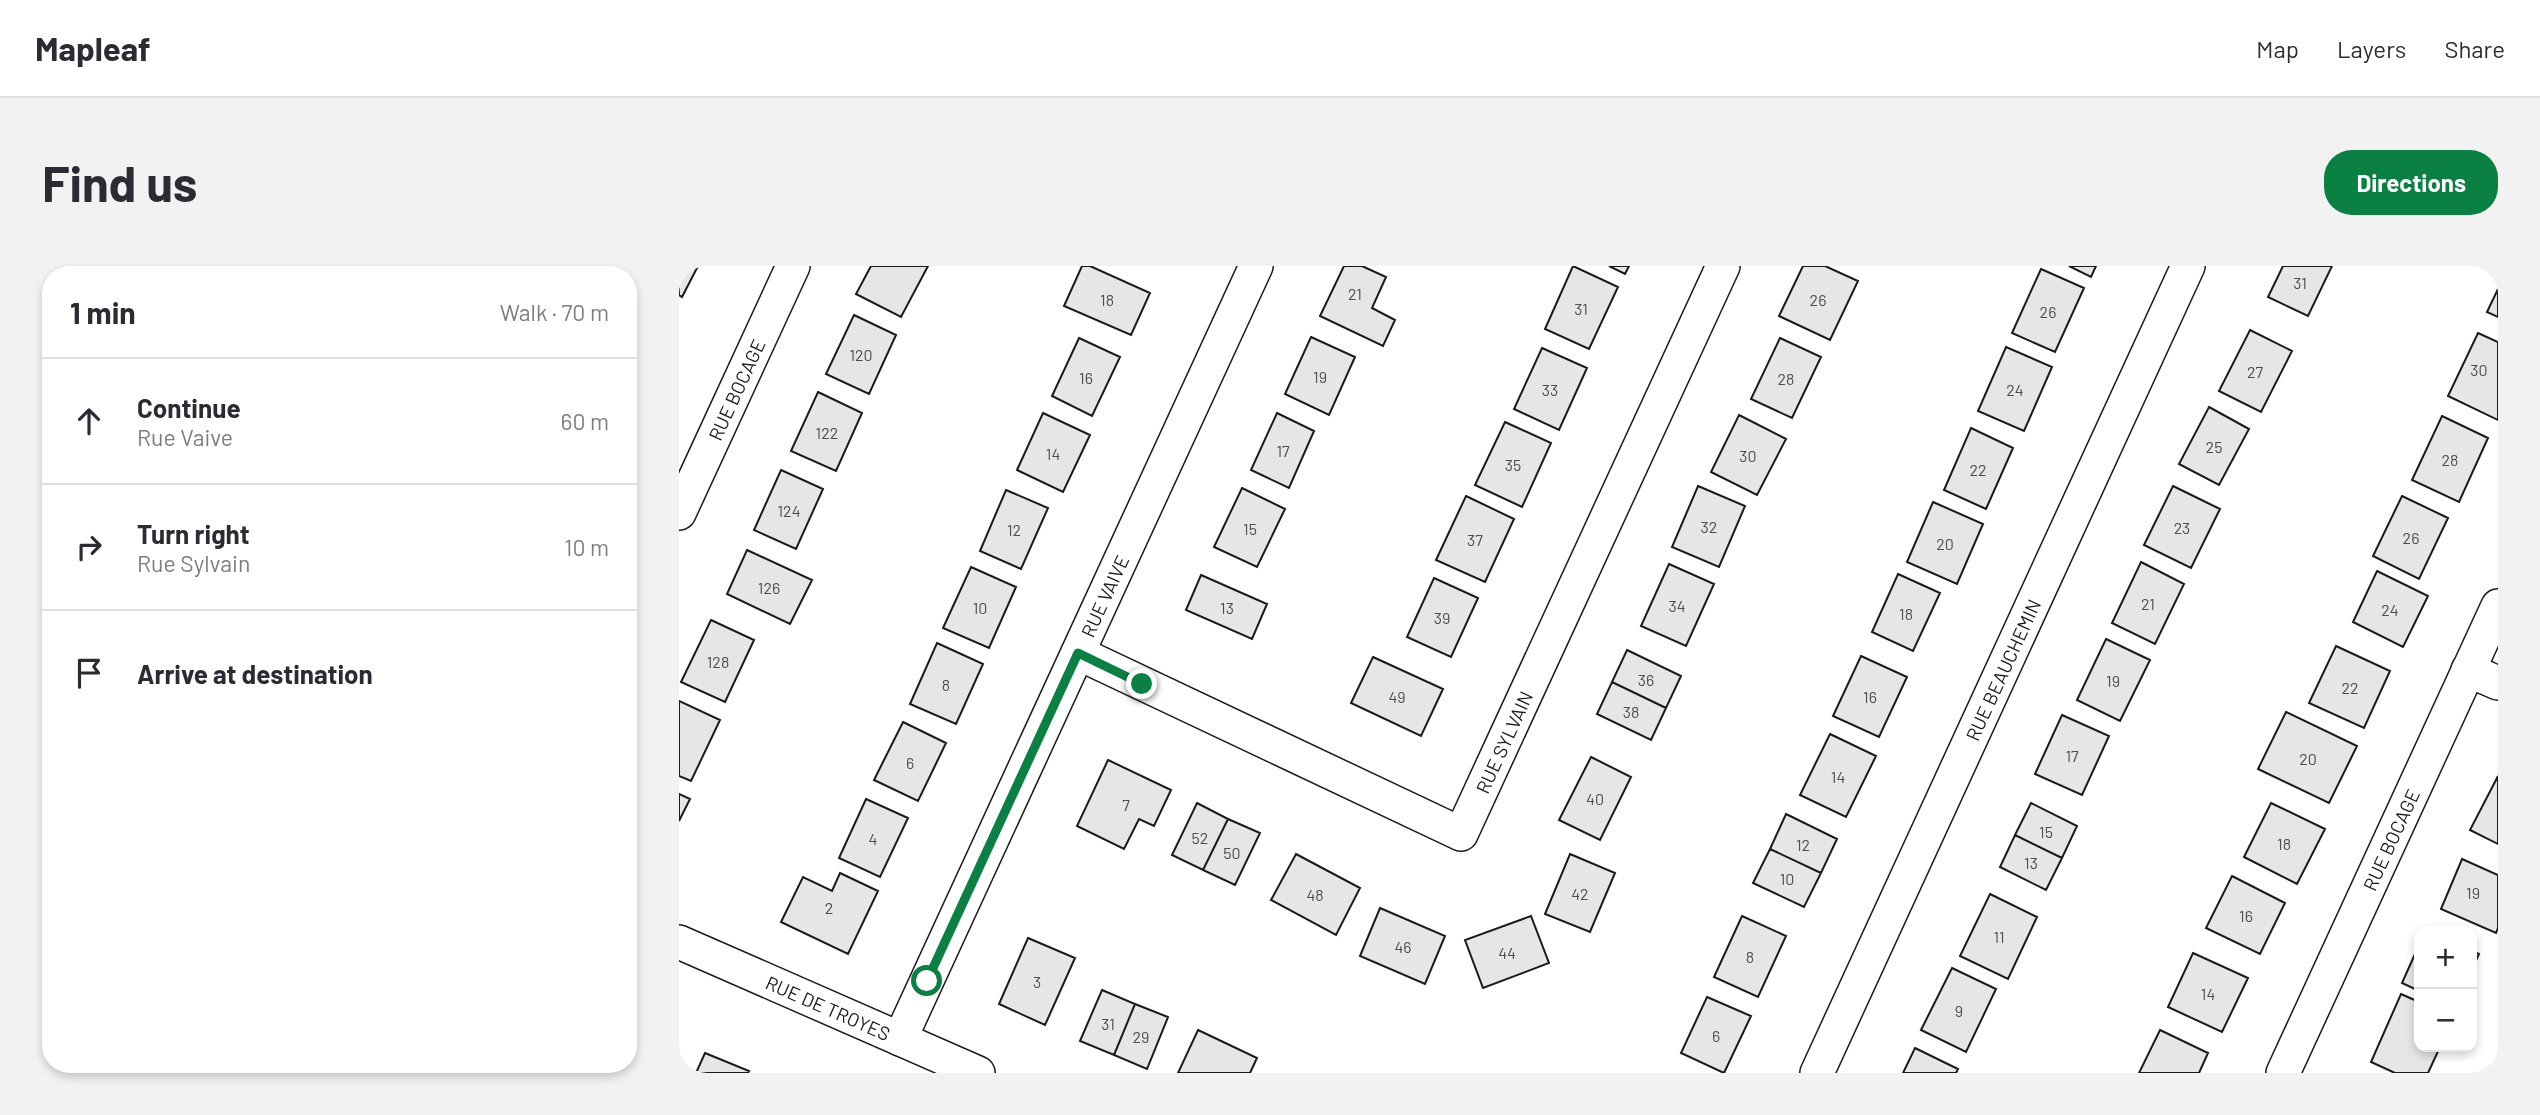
<!DOCTYPE html>
<html lang="en">
<head>
<meta charset="utf-8">
<style>
  body { margin:0; font-family:Barlow,sans-serif; background:#f2f2f3; color:#2b2b33 }
  .controls { position:absolute; right:21px; bottom:21px; display:grid; overflow:hidden; border-radius:14px; box-shadow:0 4px 10px #0003 }
  .controls button { width:63px; height:63px; display:grid; place-items:center; padding:0; border:0; border-bottom:2px solid #e1e1e2; background:#fff; color:#2b2b33; font:35px sans-serif }
  .stop { position:absolute; width:21px; height:21px; margin:-16px; border:5px solid #0b8043; border-radius:50%; background:#fff }
  .stop.end { background:#0b8043; border-color:#fff; box-shadow:0 2px 7px #0008 }
  .list { margin:0; padding:0; list-style:none }
  h2 { display:flex; justify-content:space-between; align-items:center; height:91px; margin:0; padding:0 28px; font-size:30px }
  h2 small { font-size:23px; font-weight:400; color:#7c7c81 }
  .list li { display:grid; grid-template-columns:46px 1fr auto; gap:21px; align-items:center; box-sizing:border-box; height:126px; padding:0 28px; border-top:2px solid #e1e1e2 }
  .list b { display:block; font-size:26px; white-space:nowrap }
  .list p { margin:0; font-size:23px; white-space:nowrap; color:#7c7c81 }
  .list em { font-size:23px; font-style:normal; color:#7c7c81 }
  .icon { flex:none; width:38px; height:38px; fill:none; stroke:currentColor; stroke-width:2; stroke-linecap:round; stroke-linejoin:round }
  .map { position:relative; flex:none; width:1819px; height:807px; overflow:hidden; border-radius:28px }
  header { display:flex; align-items:center; gap:42px; box-sizing:border-box; height:98px; padding:0 35px; background:#fff; border-bottom:2px solid #e1e1e2 }
  header strong { font-size:33px }
  nav { display:flex; gap:38px; margin-inline-start:auto; font-size:24px }
  .intro { display:flex; align-items:center; justify-content:space-between; box-sizing:border-box; height:168px; padding:0 42px }
  h1 { margin:0; font-size:49px }
  .button { padding:18px 32px; border-radius:28px; background:#0b8043; color:#fff; font-size:24px; font-weight:700 }
  main { display:flex; gap:42px; padding:0 42px }
  aside { flex:1; background:#fff; border-radius:28px; box-shadow:0 4px 10px #0003 }
  .map>svg:first-child { display:block }
  .building { fill:#e6e6e6; stroke:#1a1a1a; stroke-width:2 }
  .lines { fill:none; stroke-linecap:round; stroke-linejoin:round }
  .minor-casing { stroke:#1a1a1a; stroke-width:36 }
  .minor { stroke:#fff; stroke-width:33 }
  .route { stroke:#0b8043; stroke-width:9 }
  .labels { text-anchor:middle; dominant-baseline:central; stroke-width:5; stroke-linejoin:round; paint-order:stroke }
  .number-label { font-size:16px; fill:#4d4d4d }
  .street-label { font-size:19px; fill:#1a1a1a; stroke:#fff }
</style>
</head>
<body>
<header>
<strong>Mapleaf</strong>
<nav><a>Map</a><a>Layers</a><a>Share</a></nav>
</header>
<div class="intro"><h1>Find us</h1><a class="button">Directions</a></div>
<main>
<aside>
<h2>1 min<small>Walk · 70 m</small></h2>
<ul class="list">
<li><svg class="icon" aria-label="ahead" viewBox="0 0 24 24"><path d="M12 20V5M6 11l6-6 6 6"/></svg><div><b>Continue</b><p>Rue Vaive</p></div><em>60 m</em></li>
<li><svg class="icon" aria-label="right" viewBox="0 0 24 24"><path d="M7 20v-9h11M14 6l5 5-5 5"/></svg><div><b>Turn right</b><p>Rue Sylvain</p></div><em>10 m</em></li>
<li><svg class="icon" aria-label="arrive" viewBox="0 0 24 24"><path d="M6 21V4h12l-3 4 3 4H6"/></svg><div><b>Arrive at destination</b></div></li>
</ul>
</aside>
<div class="map">
<svg width="1819" height="807" viewBox="0 0 1819 807">
  <rect width="100%" height="100%" fill="#fff"/>
  <path class="building" d="M 0,0 L 19,0 L 3,31 L 0,29 Z
    M 192,0 L 249,0 L 222,51 L 177,28 Z
    M 403,0 L 411,0 L 471,27 L 452,69 L 385,40 Z
    M 665,0 L 683,0 L 707,11 L 693,42 L 716,54 L 704,80 L 641,50 Z
    M 894,0 L 939,21 L 910,83 L 866,63 Z
    M 930,0 L 950,0 L 946,8 Z
    M 1124,0 L 1146,0 L 1179,15 L 1151,74 L 1100,50 Z
    M 1390,0 L 1417,0 L 1412,11 Z
    M 1604,0 L 1653,0 L 1629,50 L 1589,31 Z
    M 1362,3 L 1405,22 L 1376,86 L 1333,67 Z
    M 1819,23 L 1819,51 L 1808,46 Z
    M 175,49 L 217,69 L 190,128 L 147,108 Z
    M 1571,64 L 1613,85 L 1582,146 L 1540,125 Z
    M 1799,67 L 1819,76 L 1819,154 L 1769,130 Z
    M 632,71 L 676,91 L 650,149 L 606,128 Z
    M 400,72 L 441,91 L 413,150 L 373,130 Z
    M 1101,72 L 1142,91 L 1113,152 L 1072,133 Z
    M 1327,81 L 1373,101 L 1345,165 L 1299,145 Z
    M 863,82 L 908,102 L 880,164 L 835,143 Z
    M 139,126 L 183,147 L 157,205 L 112,185 Z
    M 1530,141 L 1570,163 L 1540,219 L 1500,198 Z
    M 364,147 L 411,169 L 384,226 L 338,204 Z
    M 598,147 L 635,165 L 610,222 L 572,204 Z
    M 1060,149 L 1107,173 L 1078,229 L 1032,206 Z
    M 1763,150 L 1809,172 L 1780,236 L 1733,214 Z
    M 826,156 L 872,177 L 843,241 L 796,219 Z
    M 1292,162 L 1334,182 L 1307,243 L 1265,224 Z
    M 102,204 L 144,223 L 117,283 L 75,264 Z
    M 1019,220 L 1066,240 L 1040,301 L 993,281 Z
    M 1494,220 L 1541,243 L 1512,302 L 1465,279 Z
    M 563,222 L 606,243 L 578,301 L 535,281 Z
    M 327,224 L 369,242 L 342,303 L 301,285 Z
    M 787,230 L 835,253 L 806,316 L 757,294 Z
    M 1723,230 L 1769,252 L 1740,313 L 1694,290 Z
    M 1254,236 L 1304,258 L 1278,318 L 1228,296 Z
    M 68,284 L 133,314 L 111,358 L 48,328 Z
    M 1462,296 L 1505,318 L 1476,378 L 1433,357 Z
    M 990,298 L 1035,318 L 1007,380 L 962,360 Z
    M 292,301 L 337,321 L 310,382 L 264,362 Z
    M 1698,305 L 1749,330 L 1724,381 L 1674,356 Z
    M 1219,308 L 1261,327 L 1234,385 L 1193,366 Z
    M 522,309 L 588,338 L 573,373 L 507,344 Z
    M 755,312 L 799,332 L 772,391 L 728,371 Z
    M 32,354 L 75,374 L 46,436 L 2,416 Z
    M 1427,373 L 1471,394 L 1441,455 L 1398,434 Z
    M 258,377 L 304,398 L 277,458 L 231,438 Z
    M 1657,380 L 1711,405 L 1685,462 L 1630,437 Z
    M 948,384 L 1002,410 L 987,442 L 933,416 Z
    M 1182,390 L 1228,411 L 1200,471 L 1154,450 Z
    M 694,391 L 764,423 L 742,470 L 672,437 Z
    M 933,416 L 987,442 L 972,474 L 918,448 Z
    M 0,435 L 41,454 L 12,515 L 0,510 Z
    M 1607,446 L 1678,480 L 1650,537 L 1579,503 Z
    M 1383,449 L 1430,470 L 1403,529 L 1356,508 Z
    M 224,456 L 267,477 L 239,535 L 195,514 Z
    M 1151,468 L 1197,490 L 1167,551 L 1121,529 Z
    M 912,491 L 952,511 L 921,574 L 880,554 Z
    M 429,494 L 492,524 L 475,560 L 460,553 L 445,583 L 398,560 Z
    M 1819,510 L 1819,578 L 1791,564 Z
    M 0,528 L 11,533 L 0,555 Z
    M 187,533 L 229,552 L 201,611 L 160,592 Z
    M 518,537 L 549,553 L 524,604 L 493,589 Z
    M 1352,537 L 1398,560 L 1383,592 L 1336,569 Z
    M 1592,537 L 1646,563 L 1618,618 L 1565,591 Z
    M 1107,548 L 1158,573 L 1142,607 L 1091,583 Z
    M 549,553 L 581,567 L 556,619 L 524,604 Z
    M 1336,569 L 1383,592 L 1367,624 L 1321,601 Z
    M 1091,583 L 1142,607 L 1125,641 L 1074,617 Z
    M 617,588 L 681,622 L 657,669 L 592,634 Z
    M 891,588 L 936,607 L 911,666 L 866,648 Z
    M 1783,593 L 1819,609 L 1819,662 L 1817,667 L 1762,643 Z
    M 161,607 L 199,625 L 169,688 L 102,656 L 124,611 L 153,625 Z
    M 1553,610 L 1606,637 L 1581,688 L 1527,662 Z
    M 1311,628 L 1358,651 L 1329,713 L 1281,690 Z
    M 701,642 L 766,670 L 746,718 L 681,690 Z
    M 852,650 L 870,697 L 804,722 L 786,674 Z
    M 1063,650 L 1107,670 L 1079,731 L 1035,711 Z
    M 349,672 L 396,692 L 366,759 L 320,738 Z
    M 1740,679 L 1740,725 L 1723,717 Z
    M 1793,685 L 1800,688 L 1793,703 Z
    M 1514,687 L 1569,712 L 1543,766 L 1489,741 Z
    M 1273,702 L 1317,723 L 1287,786 L 1242,764 Z
    M 423,724 L 456,738 L 435,789 L 401,775 Z
    M 1722,728 L 1740,736 L 1740,781 L 1761,781 L 1749,807 L 1716,807 L 1692,796 Z
    M 1028,731 L 1072,750 L 1045,807 L 1002,787 Z
    M 456,738 L 489,751 L 468,803 L 435,789 Z
    M 519,764 L 578,792 L 571,807 L 499,807 Z
    M 1481,764 L 1529,787 L 1520,807 L 1460,807 Z
    M 1236,782 L 1279,803 L 1277,807 L 1224,807 Z
    M 26,787 L 70,805 L 69,807 L 17,807 Z"/>
  <g class="lines">
    <g class="minor-casing">
      <g id="minor">
        <path id="s1" d="M 0,247 L 114,0"/>
        <path id="s2" d="M 399,387 L 782,568 L 1044,0"/>
        <path d="M 1789,404 L 1819,417"/>
        <path id="s3" d="M 0,676 L 299,807"/>
        <path id="s4" d="M 221,773 L 577,0"/>
        <path id="s5" d="M 1138,807 L 1509,0"/>
        <path id="s6" d="M 1604,807 L 1819,340"/>
      </g>
    </g>
    <use href="#minor" class="minor"/>
  </g>
  <g class="lines">
    <path class="route" d="M 248,715 L 399,387 L 463,418"/>
  </g>
  <g class="labels">
    <g class="number-label">
      <text x="1621" y="16">31</text>
      <text x="676" y="27">21</text>
      <text x="428" y="33">18</text>
      <text x="1139" y="33">26</text>
      <text x="902" y="42">31</text>
      <text x="1369" y="45">26</text>
      <text x="182" y="88">120</text>
      <text x="1800" y="103">30</text>
      <text x="1576" y="105">27</text>
      <text x="641" y="110">19</text>
      <text x="407" y="111">16</text>
      <text x="1107" y="112">28</text>
      <text x="871" y="123">33</text>
      <text x="1336" y="123">24</text>
      <text x="148" y="166">122</text>
      <text x="1535" y="180">25</text>
      <text x="604" y="184">17</text>
      <text x="374" y="187">14</text>
      <text x="1069" y="189">30</text>
      <text x="1771" y="193">28</text>
      <text x="834" y="198">35</text>
      <text x="1299" y="203">22</text>
      <text x="110" y="244">124</text>
      <text x="1030" y="260">32</text>
      <text x="1503" y="261">23</text>
      <text x="571" y="262">15</text>
      <text x="335" y="263">12</text>
      <text x="1732" y="271">26</text>
      <text x="796" y="273">37</text>
      <text x="1266" y="277">20</text>
      <text x="90" y="321">126</text>
      <text x="1469" y="337">21</text>
      <text x="998" y="339">34</text>
      <text x="301" y="341">10</text>
      <text x="548" y="341">13</text>
      <text x="1711" y="343">24</text>
      <text x="1227" y="347">18</text>
      <text x="763" y="351">39</text>
      <text x="39" y="395">128</text>
      <text x="967" y="413">36</text>
      <text x="1434" y="414">19</text>
      <text x="267" y="418">8</text>
      <text x="1671" y="421">22</text>
      <text x="718" y="430">49</text>
      <text x="1191" y="430">16</text>
      <text x="952" y="445">38</text>
      <text x="1393" y="489">17</text>
      <text x="1629" y="492">20</text>
      <text x="231" y="496">6</text>
      <text x="1159" y="510">14</text>
      <text x="916" y="532">40</text>
      <text x="447" y="538">7</text>
      <text x="1367" y="565">15</text>
      <text x="521" y="571">52</text>
      <text x="194" y="572">4</text>
      <text x="1605" y="577">18</text>
      <text x="1124" y="578">12</text>
      <text x="553" y="586">50</text>
      <text x="1352" y="596">13</text>
      <text x="1108" y="612">10</text>
      <text x="1794" y="626">19</text>
      <text x="901" y="627">42</text>
      <text x="636" y="628">48</text>
      <text x="150" y="641">2</text>
      <text x="1567" y="649">16</text>
      <text x="1320" y="670">11</text>
      <text x="724" y="680">46</text>
      <text x="828" y="686">44</text>
      <text x="1071" y="690">8</text>
      <text x="358" y="715">3</text>
      <text x="1529" y="727">14</text>
      <text x="1280" y="744">9</text>
      <text x="429" y="757">31</text>
      <text x="1037" y="769">6</text>
      <text x="462" y="770">29</text>
    </g>
    <g class="street-label">
      <text stroke="none"><textPath href="#s1" startOffset="136">RUE BOCAGE</textPath></text>
      <text stroke="none"><textPath href="#s4" startOffset="488">RUE VAIVE</textPath></text>
      <text stroke="none"><textPath href="#s5" startOffset="444">RUE BEAUCHEMIN</textPath></text>
      <text stroke="none"><textPath href="#s2" startOffset="525">RUE SYLVAIN</textPath></text>
      <text stroke="none"><textPath href="#s6" startOffset="257">RUE BOCAGE</textPath></text>
      <text stroke="none"><textPath href="#s3" startOffset="163">RUE DE TROYES</textPath></text>
    </g>
  </g>
</svg>
<div class="controls">
<button>+</button>
<button>−</button>
</div>
<div class="stop" style="left:248px;top:715px"></div>
<div class="stop end" style="left:463px;top:418px"></div>
</div>
</main>
</body>
</html>
